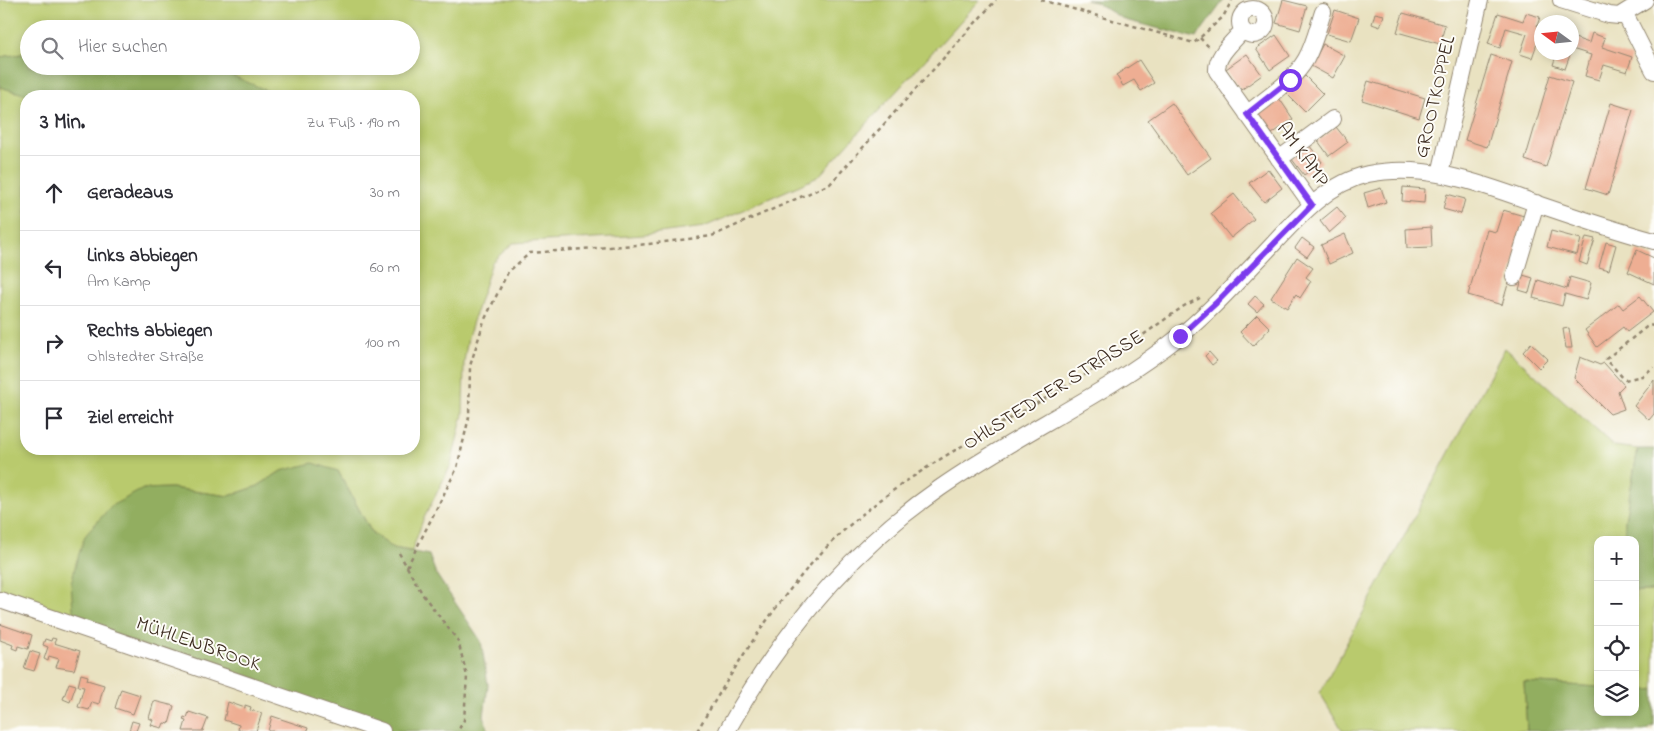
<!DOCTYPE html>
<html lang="de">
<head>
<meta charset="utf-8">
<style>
  body { margin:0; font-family:"Indie Flower",sans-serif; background:#f2f2f3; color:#2b2b33 }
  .controls { position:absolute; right:15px; bottom:15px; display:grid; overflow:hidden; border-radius:10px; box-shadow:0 2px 8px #0003 }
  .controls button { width:45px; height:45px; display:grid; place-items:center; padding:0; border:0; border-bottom:1px solid #e1e1e2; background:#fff; color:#2b2b33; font:25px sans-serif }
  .compass { position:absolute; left:1534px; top:15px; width:45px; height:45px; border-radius:50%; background:#fff; box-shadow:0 2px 8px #0003; rotate:285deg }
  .stop { position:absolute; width:15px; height:15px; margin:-11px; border:4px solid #7c3aed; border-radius:50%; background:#fff }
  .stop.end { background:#7c3aed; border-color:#fff; box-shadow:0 1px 5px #0008 }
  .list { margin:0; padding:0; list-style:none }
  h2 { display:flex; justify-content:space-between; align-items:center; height:65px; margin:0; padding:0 20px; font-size:21px }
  h2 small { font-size:16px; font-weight:400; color:#7c7c81 }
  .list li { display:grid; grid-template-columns:32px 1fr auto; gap:15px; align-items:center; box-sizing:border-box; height:75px; padding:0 20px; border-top:1px solid #e1e1e2 }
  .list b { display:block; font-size:19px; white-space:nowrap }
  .list p { margin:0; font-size:16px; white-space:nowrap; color:#7c7c81 }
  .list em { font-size:16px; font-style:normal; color:#7c7c81 }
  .icon { flex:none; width:28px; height:28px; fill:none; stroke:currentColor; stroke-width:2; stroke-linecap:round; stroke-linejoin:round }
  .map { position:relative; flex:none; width:1654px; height:731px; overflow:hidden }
  .search { position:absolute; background:#fff; box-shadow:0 2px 8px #0003; left:20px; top:20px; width:400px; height:55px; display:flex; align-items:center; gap:12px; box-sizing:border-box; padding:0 18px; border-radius:28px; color:#7c7c81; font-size:19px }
  .panel { position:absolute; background:#fff; box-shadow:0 2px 8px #0003; left:20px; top:90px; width:400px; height:365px; border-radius:20px }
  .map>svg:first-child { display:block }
  .green { fill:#b9ca6d; stroke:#7a7a46 }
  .forest { fill:#92ae60; stroke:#666c3f }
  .building { fill:#eeae93 }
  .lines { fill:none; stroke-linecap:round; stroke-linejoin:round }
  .minor-casing { stroke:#928670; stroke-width:18 }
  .path { stroke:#928670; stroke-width:2.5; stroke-dasharray:4 4; stroke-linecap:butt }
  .minor { stroke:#fff; stroke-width:16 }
  .route { stroke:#7c3aed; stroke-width:6 }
  .labels { text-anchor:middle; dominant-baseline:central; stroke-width:4; stroke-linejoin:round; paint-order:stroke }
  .street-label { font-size:20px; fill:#3b2a1e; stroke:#fdfcf7 }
</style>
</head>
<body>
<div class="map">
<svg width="1654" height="731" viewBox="0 0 1654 731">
  <rect width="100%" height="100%" fill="#fdfcf7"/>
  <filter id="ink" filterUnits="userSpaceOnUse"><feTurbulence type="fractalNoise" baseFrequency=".02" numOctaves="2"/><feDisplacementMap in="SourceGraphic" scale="10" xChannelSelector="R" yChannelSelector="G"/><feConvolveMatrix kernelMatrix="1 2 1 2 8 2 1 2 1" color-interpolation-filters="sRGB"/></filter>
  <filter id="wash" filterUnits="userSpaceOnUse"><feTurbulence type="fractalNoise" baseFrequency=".0096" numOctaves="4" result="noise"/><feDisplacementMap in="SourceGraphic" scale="20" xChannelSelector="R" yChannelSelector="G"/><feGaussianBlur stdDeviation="1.12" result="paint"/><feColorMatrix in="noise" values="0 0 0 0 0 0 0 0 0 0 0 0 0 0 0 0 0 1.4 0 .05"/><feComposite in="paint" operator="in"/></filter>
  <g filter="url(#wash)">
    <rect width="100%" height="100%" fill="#e9e2c1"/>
    <path class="green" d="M 0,0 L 980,0 L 818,177 L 704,227 L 644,235 L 513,243 L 492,262 L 468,337 L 464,362 L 463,414 L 451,465 L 423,520 L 412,551 L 393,548 L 372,533 L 338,471 L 281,471 L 258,486 L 229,496 L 171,488 L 143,489 L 74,621 L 0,591 L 0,87 L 31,96 L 26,96 L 26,449 L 414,449 L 414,96 L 276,96 L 210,66 L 411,66 L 411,29 L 29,29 L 29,53 L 0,57 Z
      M 1505,348 L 1614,446 L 1638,449 L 1625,520 L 1625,540 L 1598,540 L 1598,687 L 1524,682 L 1527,731 L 1343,731 L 1320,693 Z
      M 1635,591 L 1654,591 L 1654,690 L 1635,690 Z"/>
    <path class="forest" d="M 1086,0 L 1224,0 L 1196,38 L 1125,20 L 1095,2 Z
      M 29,53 L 29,66 L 210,66 L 277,95 L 31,96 L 0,87 L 0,57 Z
      M 1638,449 L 1654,449 L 1654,591 L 1635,591 L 1635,540 L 1625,540 L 1625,520 Z
      M 313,463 L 338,471 L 372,533 L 393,548 L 429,555 L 436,574 L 481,641 L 488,685 L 484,716 L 488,731 L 381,731 L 74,621 L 71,584 L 76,563 L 85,536 L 111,506 L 143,489 L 171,488 L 229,496 L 258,486 L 281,471 Z
      M 1524,682 L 1598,687 L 1598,712 L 1635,712 L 1635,690 L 1654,690 L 1654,726 L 1644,731 L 1527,731 Z"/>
    <g id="blocks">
      <path class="building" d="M 1283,0 L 1307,6 L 1300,30 L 1276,23 Z
        M 1335,10 L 1359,18 L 1351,41 L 1327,34 Z
        M 1375,13 L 1384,15 L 1380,27 L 1372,24 Z
        M 1403,13 L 1445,25 L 1440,44 L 1397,32 Z
        M 1498,13 L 1523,21 L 1526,13 L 1540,17 L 1537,26 L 1542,28 L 1542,39 L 1539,38 L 1532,58 L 1520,54 L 1527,34 L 1506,28 L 1500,48 L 1488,44 Z
        M 1592,33 L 1605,38 L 1602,47 L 1632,57 L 1627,72 L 1604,65 L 1599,80 L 1585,76 L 1591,55 L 1572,49 L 1572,37 L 1589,43 Z
        M 1276,35 L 1290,56 L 1270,70 L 1256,49 Z
        M 1323,44 L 1345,56 L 1333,78 L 1311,66 Z
        M 1557,52 L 1571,52 L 1565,69 L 1553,65 Z
        M 1247,54 L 1262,75 L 1241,90 L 1226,69 Z
        M 1491,55 L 1512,62 L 1487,147 L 1465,140 Z
        M 1139,60 L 1154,83 L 1141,91 L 1134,80 L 1123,86 L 1116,75 Z
        M 1550,75 L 1572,82 L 1546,167 L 1525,160 Z
        M 1305,76 L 1323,94 L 1305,112 L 1287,94 Z
        M 1368,81 L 1425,98 L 1419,118 L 1362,100 Z
        M 1279,98 L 1293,119 L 1272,134 L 1257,113 Z
        M 1172,103 L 1211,158 L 1187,175 L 1148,120 Z
        M 1611,103 L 1633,110 L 1608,195 L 1586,188 Z
        M 1336,127 L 1348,142 L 1329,156 L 1318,141 Z
        M 1309,145 L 1322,162 L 1304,175 L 1291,158 Z
        M 1268,169 L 1282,188 L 1264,202 L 1249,183 Z
        M 1403,187 L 1425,189 L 1424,203 L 1402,201 Z
        M 1381,188 L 1386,202 L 1368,208 L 1364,193 Z
        M 1234,194 L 1254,219 L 1231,238 L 1211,213 Z
        M 1447,194 L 1465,199 L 1461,214 L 1443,209 Z
        M 1337,207 L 1346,218 L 1329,233 L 1320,221 Z
        M 1503,210 L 1524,216 L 1521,239 L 1502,305 L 1468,295 L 1487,230 L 1496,232 Z
        M 1431,227 L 1432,247 L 1407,248 L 1406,229 Z
        M 1551,231 L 1581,239 L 1577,255 L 1547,247 Z
        M 1345,234 L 1353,253 L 1329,264 L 1321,245 Z
        M 1586,237 L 1595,239 L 1587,265 L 1579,262 Z
        M 1302,238 L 1314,247 L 1307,257 L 1295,248 Z
        M 1606,242 L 1616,245 L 1609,270 L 1599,267 Z
        M 1637,250 L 1654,258 L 1654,284 L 1628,272 Z
        M 1297,257 L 1313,268 L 1306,277 L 1311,281 L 1300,298 L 1296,294 L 1287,308 L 1271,298 Z
        M 1523,275 L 1533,278 L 1529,293 L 1519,290 Z
        M 1570,277 L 1591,283 L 1586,300 L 1565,294 L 1562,306 L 1533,298 L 1538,280 L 1567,289 Z
        M 1255,296 L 1264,304 L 1257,312 L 1248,304 Z
        M 1640,296 L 1653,312 L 1627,332 L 1623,327 L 1597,347 L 1585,330 L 1619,304 L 1623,309 Z
        M 1257,315 L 1270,328 L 1253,346 L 1240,332 Z
        M 1569,328 L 1572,348 L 1566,348 L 1563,329 Z
        M 1531,343 L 1548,359 L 1539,368 L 1523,352 Z
        M 1209,352 L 1217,361 L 1212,365 L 1205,356 Z
        M 1580,357 L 1600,365 L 1604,363 L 1624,385 L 1618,391 L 1624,409 L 1610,414 L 1574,378 Z
        M 1654,380 L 1654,414 L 1649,420 L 1634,406 Z
        M 0,624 L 32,635 L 28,649 L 18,646 L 17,650 L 12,648 L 13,645 L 0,640 Z
        M 52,638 L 56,639 L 54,643 L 80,651 L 74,670 L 56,667 L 59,659 L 49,656 L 48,661 L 44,659 L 48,647 L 43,645 L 45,639 L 51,641 Z
        M 30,651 L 40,654 L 34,671 L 24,668 Z
        M 81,674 L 88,676 L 87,680 L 104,685 L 99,704 L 92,702 L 89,710 L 78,707 L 84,687 L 78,686 Z
        M 69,683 L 76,685 L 70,702 L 63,699 Z
        M 121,689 L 140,695 L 133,714 L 115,708 Z
        M 154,701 L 174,706 L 169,724 L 164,723 L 162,728 L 151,725 L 153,720 L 149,718 Z
        M 228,702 L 245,708 L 245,705 L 251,707 L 250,710 L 262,713 L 256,731 L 238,730 L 239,725 L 224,720 Z
        M 189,712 L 208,718 L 203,731 L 183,731 L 186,721 L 183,720 L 184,717 L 187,718 Z
        M 272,716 L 308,728 L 307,731 L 268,731 Z
        M 132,721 L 139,723 L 136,731 L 129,731 Z"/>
    </g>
  </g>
  <g filter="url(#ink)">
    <use href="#blocks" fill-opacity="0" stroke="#928670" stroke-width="1"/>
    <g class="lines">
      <g class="minor-casing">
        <path id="minor" d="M 1561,0 L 1609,15 L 1619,16 L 1645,0
          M1240 22a13 13 0 1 1 26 0a13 13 0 1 1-26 0Z
          M 1625,14 L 1654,71
          M 1243,30 C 1234,41 1216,55 1217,71 L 1312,205
          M 1247,114 C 1267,97 1293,82 1306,59 C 1314,45 1318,27 1323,12
          M 1279,159 L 1333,119
          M 1440,174 L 1480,0
          M 1514,277 L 1536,203
          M 0,600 L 382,731
          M 727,731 C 780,635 849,551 940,488 C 1017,434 1106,395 1180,336 C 1209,313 1234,285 1259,259 C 1290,227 1323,184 1368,174 C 1430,161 1492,188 1549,208 C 1584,220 1618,231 1654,241"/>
      </g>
      <path class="path" d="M 1041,0 L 1194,43 L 1223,17 L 1232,0
        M 1200,38 L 1211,49
        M 1654,326 L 1649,325 L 1606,359 L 1625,380 L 1642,376 L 1654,367
        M 399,553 L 423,595 L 458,641 L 467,676 L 464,720 L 458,731
        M 407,567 L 457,468 L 469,417 L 470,366 L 484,321 L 508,272 L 530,253 L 649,244 L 712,236 L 830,184 L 996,0
        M 697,731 C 734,668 772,606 822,552 C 891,479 980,437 1065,387 C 1106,363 1145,333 1184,306 L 1200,298"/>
      <use href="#minor" class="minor"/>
    </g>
  </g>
  <g class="lines" filter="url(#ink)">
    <path class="route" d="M 1180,336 L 1216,303 L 1312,205 L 1247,114 L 1290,80"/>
  </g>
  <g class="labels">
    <g class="street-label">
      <text transform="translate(1436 97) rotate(-77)">GROOTKOPPEL</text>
      <text transform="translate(1302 155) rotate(54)">AM KAMP</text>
      <text transform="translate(1054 391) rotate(-32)">OHLSTEDTER STRASSE</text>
      <text transform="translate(198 645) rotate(19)">MÜHLENBROOK</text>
    </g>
  </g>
</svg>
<div class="controls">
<button>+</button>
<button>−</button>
<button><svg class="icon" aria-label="locate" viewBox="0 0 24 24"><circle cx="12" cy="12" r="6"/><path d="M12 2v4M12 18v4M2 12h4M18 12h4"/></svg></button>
<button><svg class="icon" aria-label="layers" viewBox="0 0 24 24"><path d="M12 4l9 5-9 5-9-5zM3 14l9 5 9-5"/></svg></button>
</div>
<svg class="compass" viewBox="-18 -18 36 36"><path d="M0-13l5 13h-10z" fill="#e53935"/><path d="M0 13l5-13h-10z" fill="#7c7c81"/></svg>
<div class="stop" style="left:1290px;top:80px"></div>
<div class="stop end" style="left:1180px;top:336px"></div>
<div class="search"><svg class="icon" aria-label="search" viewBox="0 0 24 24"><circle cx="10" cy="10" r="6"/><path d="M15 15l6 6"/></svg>Hier suchen</div>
<section class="panel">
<h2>3 Min.<small>Zu Fuß · 190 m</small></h2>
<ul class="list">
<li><svg class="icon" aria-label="ahead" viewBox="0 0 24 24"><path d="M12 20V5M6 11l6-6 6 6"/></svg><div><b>Geradeaus</b></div><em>30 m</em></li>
<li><svg class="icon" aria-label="left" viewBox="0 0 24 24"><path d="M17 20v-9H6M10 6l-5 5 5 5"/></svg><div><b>Links abbiegen</b><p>Am Kamp</p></div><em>60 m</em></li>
<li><svg class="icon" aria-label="right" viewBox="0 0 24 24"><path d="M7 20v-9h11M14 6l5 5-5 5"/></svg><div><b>Rechts abbiegen</b><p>Ohlstedter Straße</p></div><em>100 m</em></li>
<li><svg class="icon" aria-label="arrive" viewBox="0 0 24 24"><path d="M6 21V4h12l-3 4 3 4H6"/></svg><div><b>Ziel erreicht</b></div></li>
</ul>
</section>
</div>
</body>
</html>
